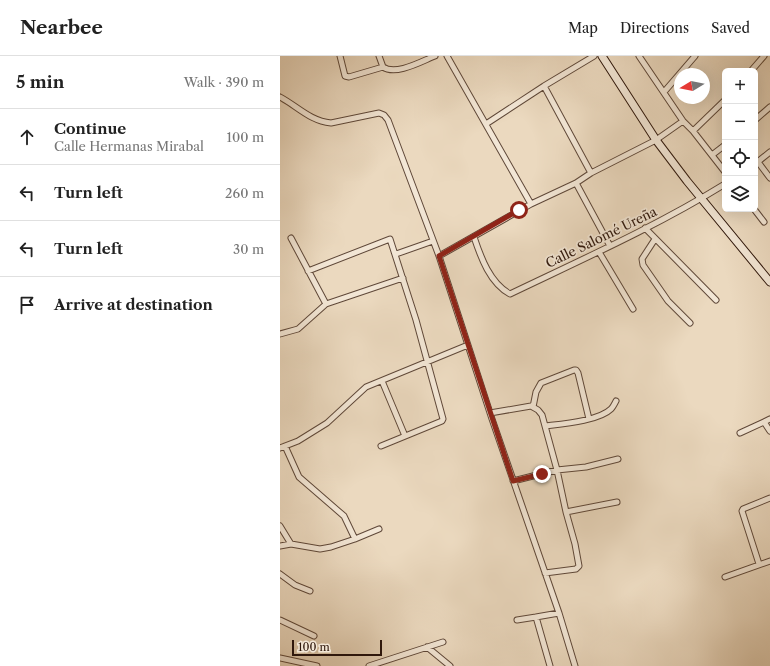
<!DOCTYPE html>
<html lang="en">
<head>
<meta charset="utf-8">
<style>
  body { margin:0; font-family:"Libre Caslon Text",serif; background:#f6f6f6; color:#222 }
  .controls { position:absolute; right:12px; top:12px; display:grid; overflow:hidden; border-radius:6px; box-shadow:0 4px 16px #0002 }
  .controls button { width:36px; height:36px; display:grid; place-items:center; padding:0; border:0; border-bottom:1px solid #e0e0e0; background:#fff; color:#222; font:20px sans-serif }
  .compass { position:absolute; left:394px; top:12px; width:36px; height:36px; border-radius:50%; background:#fff; box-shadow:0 4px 16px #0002; rotate:260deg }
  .scale { position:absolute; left:12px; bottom:10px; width:90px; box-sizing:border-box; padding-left:4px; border:2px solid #30180c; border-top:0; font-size:11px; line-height:14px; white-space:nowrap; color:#30180c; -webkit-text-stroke:3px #f2e6d5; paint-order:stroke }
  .stop { position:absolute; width:12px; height:12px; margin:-9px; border:3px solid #8f2418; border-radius:50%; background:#fff }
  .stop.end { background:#8f2418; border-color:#fff; box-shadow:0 1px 4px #0008 }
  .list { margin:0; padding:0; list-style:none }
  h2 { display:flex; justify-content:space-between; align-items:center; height:52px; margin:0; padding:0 16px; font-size:17px }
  h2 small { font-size:13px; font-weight:400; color:#767676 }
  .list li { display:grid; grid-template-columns:26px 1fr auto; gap:12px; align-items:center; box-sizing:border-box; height:56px; padding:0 16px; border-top:1px solid #e0e0e0 }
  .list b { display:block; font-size:15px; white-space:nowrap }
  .list p { margin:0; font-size:13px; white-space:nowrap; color:#767676 }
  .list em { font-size:13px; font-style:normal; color:#767676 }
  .icon { flex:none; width:22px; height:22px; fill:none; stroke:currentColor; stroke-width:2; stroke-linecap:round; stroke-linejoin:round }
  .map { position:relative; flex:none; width:490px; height:610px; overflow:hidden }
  header { display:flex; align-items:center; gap:24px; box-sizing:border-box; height:56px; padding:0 20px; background:#fff; border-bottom:1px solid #e0e0e0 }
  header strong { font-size:19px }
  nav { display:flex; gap:22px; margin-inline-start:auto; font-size:14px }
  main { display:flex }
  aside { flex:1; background:#fff }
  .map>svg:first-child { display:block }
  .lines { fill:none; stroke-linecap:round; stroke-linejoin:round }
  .street-casing { stroke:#5f4839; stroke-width:7 }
  .secondary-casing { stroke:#30180c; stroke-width:9 }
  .street { stroke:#f2e6d5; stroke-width:5 }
  .secondary { stroke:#f2e6d5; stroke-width:7 }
  .route { stroke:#8f2418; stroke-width:5 }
  .labels { text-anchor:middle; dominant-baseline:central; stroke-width:3.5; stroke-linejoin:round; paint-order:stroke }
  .street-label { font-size:13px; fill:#30180c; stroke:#f2e6d5 }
</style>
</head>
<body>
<header>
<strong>Nearbee</strong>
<nav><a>Map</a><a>Directions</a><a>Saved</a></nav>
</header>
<main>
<aside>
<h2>5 min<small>Walk · 390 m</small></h2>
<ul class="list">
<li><svg class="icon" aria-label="ahead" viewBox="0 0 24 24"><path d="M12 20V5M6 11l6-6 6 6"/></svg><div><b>Continue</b><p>Calle Hermanas Mirabal</p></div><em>100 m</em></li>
<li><svg class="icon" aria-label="left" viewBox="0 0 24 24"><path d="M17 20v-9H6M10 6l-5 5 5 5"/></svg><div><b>Turn left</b></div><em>260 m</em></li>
<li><svg class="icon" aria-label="left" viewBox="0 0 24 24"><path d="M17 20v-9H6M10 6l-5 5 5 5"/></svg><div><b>Turn left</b></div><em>30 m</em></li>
<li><svg class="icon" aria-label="arrive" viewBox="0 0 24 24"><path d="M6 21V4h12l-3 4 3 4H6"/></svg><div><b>Arrive at destination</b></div></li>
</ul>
</aside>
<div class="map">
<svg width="490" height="610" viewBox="0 0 490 610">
  <rect width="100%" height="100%" fill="#ebd9bf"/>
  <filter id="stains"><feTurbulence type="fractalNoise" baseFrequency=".005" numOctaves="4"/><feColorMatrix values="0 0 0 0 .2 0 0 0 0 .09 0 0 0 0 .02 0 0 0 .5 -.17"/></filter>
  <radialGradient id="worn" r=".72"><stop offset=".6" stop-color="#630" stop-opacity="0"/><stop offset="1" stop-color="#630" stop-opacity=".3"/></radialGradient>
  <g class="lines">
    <g class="street-casing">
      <path id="street" d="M 60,0 L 65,20 L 69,21 L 103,11
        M 99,0 L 103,11
        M 167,0 L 251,148
        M 359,0 L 403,65 L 413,75 L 445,116
        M 103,11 C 116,20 142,5 155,0
        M 471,15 L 484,0
        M 264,30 L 311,117
        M 384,36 L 415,0
        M 0,41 C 17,50 30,65 51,67 L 99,57 L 104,59 L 108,64 L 159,200 L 212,363 L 279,557 L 295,610
        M 475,64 L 490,51
        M 206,68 L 264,30 L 314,0
        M 413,75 L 445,44
        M 432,99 L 445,89
        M 478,106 L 490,122
        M 475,108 L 490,96
        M 296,127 L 330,190
        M 474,153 L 484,166
        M 365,172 L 436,244
        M 194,181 C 201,202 210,227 230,238 C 303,203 377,170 445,128
        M 11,182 L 46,248
        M 375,183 L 362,203 L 363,209 L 388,245 L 410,267
        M 319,196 L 353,253
        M 116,198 L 153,185
        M 159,200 L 251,148 L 296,127 L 311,117 L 376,84 L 403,65
        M 28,215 L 110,183 L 136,264 L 163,363 L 162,365 L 101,390
        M 0,278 L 18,273 L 46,248 L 123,222
        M 102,325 L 125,380
        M 253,351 L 256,336 L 261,327 L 294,314 L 296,314 L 298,317 L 309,363
        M 210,357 L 251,350 L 258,354 L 262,359 L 277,414 L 286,456 L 295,488 L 299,510 L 296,513 L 265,517
        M 490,363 L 484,366 L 490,375
        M 265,370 C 281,368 319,365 331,353 C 333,351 335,347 336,345
        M 460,377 L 484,366
        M 5,390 L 19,421 L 64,460 L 75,483
        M 0,392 L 18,385 L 47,367 L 86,331 L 188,289
        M 233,425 L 277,414 L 306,411 L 338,403
        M 286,456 L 337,446
        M 0,470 L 11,488
        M 0,490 L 11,488 L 40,493 L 51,491 L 75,483 L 99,473
        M 479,508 L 462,455 L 463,453 L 490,442
        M 0,518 L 15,529 L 30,535
        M 445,521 L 490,505
        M 0,564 L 34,580
        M 237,564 L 256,561
        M 147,591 L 170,610
        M 0,602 L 37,610
        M 89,610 L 163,586
        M 270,610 L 256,561 L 279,557"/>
    </g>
    <g class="secondary-casing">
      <path id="secondary" d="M 322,0 L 376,84 L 407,125 L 490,226"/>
    </g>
    <use href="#street" class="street"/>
    <use href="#secondary" class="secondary"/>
  </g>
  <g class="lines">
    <path class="route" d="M 239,154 L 159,200 L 233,425 L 262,418"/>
  </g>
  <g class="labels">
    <g class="street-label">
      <text transform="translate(321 181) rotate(-26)">Calle Salomé Ureña</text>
    </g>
  </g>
  <rect width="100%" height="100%" filter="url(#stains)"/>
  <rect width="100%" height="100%" fill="url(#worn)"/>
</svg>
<div class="controls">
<button>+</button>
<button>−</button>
<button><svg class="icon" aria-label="locate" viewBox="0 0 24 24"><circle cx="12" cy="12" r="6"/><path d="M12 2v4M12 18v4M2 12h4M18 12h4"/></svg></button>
<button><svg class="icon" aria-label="layers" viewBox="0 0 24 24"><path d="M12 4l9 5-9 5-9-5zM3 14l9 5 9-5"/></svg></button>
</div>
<svg class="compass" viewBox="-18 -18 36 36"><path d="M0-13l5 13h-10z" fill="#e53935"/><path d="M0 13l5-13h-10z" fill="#767676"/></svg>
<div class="scale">100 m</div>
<div class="stop" style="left:239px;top:154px"></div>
<div class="stop end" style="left:262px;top:418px"></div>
</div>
</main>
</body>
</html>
